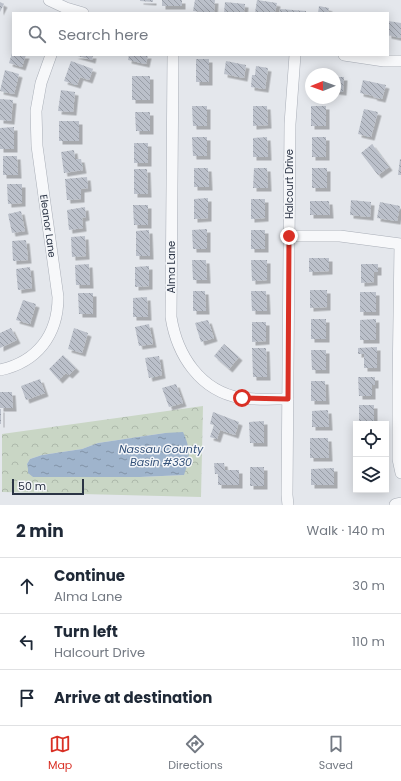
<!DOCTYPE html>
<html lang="en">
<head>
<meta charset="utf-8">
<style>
  body { margin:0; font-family:Poppins,sans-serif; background:#f6f6f7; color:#1f2937 }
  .controls { position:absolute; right:12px; bottom:12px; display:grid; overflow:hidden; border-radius:0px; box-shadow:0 2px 10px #0003 }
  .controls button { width:36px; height:36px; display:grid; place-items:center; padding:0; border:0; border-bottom:1px solid #e0e1e3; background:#fff; color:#1f2937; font:20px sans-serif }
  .compass { position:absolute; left:305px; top:68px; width:36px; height:36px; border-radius:50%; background:#fff; box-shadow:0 2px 10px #0003; rotate:269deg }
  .scale { position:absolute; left:12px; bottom:10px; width:72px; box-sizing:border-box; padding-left:4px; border:2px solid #2b3445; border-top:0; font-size:11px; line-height:14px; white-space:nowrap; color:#2b3445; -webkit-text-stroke:3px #f4f6f9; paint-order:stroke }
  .stop { position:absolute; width:12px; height:12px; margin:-9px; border:3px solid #d93025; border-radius:50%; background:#fff }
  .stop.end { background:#d93025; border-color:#fff; box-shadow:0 1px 4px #0008 }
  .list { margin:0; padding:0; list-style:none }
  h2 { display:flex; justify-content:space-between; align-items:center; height:52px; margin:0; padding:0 16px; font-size:17px }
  h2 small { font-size:13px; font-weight:400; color:#747a83 }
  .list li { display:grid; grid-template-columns:26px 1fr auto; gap:12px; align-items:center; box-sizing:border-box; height:56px; padding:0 16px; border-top:1px solid #e0e1e3 }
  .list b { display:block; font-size:15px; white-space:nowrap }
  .list p { margin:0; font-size:13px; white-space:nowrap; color:#747a83 }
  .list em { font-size:13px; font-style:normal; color:#747a83 }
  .icon { flex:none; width:22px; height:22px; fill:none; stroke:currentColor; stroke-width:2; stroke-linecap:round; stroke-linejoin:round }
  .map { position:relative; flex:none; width:401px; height:505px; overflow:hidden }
  .search { position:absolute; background:#fff; box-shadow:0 2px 10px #0003; left:12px; right:12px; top:12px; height:44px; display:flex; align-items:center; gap:10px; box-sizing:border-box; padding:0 14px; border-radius:0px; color:#747a83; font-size:15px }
  .sheet { height:220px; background:#fff }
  nav { display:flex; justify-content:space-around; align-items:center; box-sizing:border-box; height:56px; border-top:1px solid #e0e1e3; background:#fff; font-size:11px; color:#747a83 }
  nav a { display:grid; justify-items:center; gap:2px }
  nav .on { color:#d93025 }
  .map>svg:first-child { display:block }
  .forest { fill:url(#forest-crowns); fill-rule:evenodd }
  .water { fill:url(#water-ripples) }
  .building { fill:url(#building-back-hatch); filter:url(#shadow) }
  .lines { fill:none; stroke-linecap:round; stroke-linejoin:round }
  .minor-casing { stroke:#a9aeb7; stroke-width:12 }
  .tertiary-casing { stroke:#a9aeb7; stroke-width:14 }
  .minor { stroke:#f7f8fa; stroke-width:11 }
  .tertiary { stroke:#f7f8fa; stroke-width:13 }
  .route { stroke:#d93025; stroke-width:5 }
  .labels { text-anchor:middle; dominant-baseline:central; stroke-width:3; stroke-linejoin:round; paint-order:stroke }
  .street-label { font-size:10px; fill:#2b3445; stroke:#f4f6f9 }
  .water-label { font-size:11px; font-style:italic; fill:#34527a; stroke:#f4f6f9 }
</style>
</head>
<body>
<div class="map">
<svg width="401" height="505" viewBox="0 0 401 505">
  <defs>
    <pattern id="forest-crowns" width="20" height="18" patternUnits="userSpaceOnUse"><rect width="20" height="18" fill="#c9d6c5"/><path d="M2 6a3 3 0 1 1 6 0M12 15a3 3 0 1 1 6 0" fill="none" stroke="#adb8ab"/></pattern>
    <pattern id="water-ripples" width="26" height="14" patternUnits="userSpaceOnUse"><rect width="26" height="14" fill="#9fb4cc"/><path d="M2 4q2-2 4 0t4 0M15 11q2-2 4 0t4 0" fill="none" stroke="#8293a7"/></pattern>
    <pattern id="building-back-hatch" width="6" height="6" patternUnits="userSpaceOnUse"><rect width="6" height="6" fill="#bbc0ca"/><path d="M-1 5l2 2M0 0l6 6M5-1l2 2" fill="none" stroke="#989da6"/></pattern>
    <filter id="shadow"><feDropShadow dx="3.5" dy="3.5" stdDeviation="0" flood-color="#0004"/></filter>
  </defs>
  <rect width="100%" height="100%" fill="#e4e7ec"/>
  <path class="forest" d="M 203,406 L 201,497 L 2,492 L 2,434 ZM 165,433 L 184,475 L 140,477 L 33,477 L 27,464 L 30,459 L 42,455 L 82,449 L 98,443 Z"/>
  <path class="water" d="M 183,432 C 191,449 190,458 184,475 L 140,477 L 33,477 L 28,473 L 28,469 L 27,464 L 30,459 L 42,455 L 82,449 L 98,443 L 165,433 Z"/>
  <path class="building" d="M 140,0 L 153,0 L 153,2 L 140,1 Z
    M 162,0 L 182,0 L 182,6 L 162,6 Z
    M 195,0 L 215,0 L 214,13 L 193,11 Z
    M 257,0 L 277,3 L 275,13 L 255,13 Z
    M 0,2 L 4,4 L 0,12 Z
    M 225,2 L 245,4 L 244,13 L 224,13 Z
    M 319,6 L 329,8 L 328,13 L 318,13 Z
    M 280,9 L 306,11 L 306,13 L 280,13 Z
    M 388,21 L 401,23 L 401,38 L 388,35 Z
    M 13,50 L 13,55 L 26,55 L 22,67 L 9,63 Z
    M 74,55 L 93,55 L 92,60 Z
    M 129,55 L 148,55 L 146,64 L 128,60 Z
    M 196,59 L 209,59 L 209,82 L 196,82 Z
    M 71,61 L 93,69 L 89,80 L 80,77 L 77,85 L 64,81 Z
    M 226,61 L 246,65 L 244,78 L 224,74 Z
    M 256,66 L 268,68 L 265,89 L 251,87 L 252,75 L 255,75 Z
    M 5,70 L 19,74 L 14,94 L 0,91 Z
    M 132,76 L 150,76 L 150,100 L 132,100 Z
    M 335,77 L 344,77 L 343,92 L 335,91 Z
    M 363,80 L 386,85 L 382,99 L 373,97 L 374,96 L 360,93 Z
    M 61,90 L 75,92 L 73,112 L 58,111 Z
    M 0,99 L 13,100 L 11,121 L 0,120 Z
    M 192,106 L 207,106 L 207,126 L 193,126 Z
    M 253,106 L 267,106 L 268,125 L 253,126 Z
    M 311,106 L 326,106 L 326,126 L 311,126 Z
    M 364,109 L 378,112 L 371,137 L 358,134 Z
    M 135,112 L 150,112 L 150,131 L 136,131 Z
    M 59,121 L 79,121 L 79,141 L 59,141 Z
    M 14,127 L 14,149 L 0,149 L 0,128 Z
    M 192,137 L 207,137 L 207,156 L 193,156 Z
    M 267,137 L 268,157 L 253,157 L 253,138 Z
    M 312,137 L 326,137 L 326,157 L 312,157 Z
    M 134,143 L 148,143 L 148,163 L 134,163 Z
    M 372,144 L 389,167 L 378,175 L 361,153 Z
    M 74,150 L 75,159 L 81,159 L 83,170 L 64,173 L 61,152 Z
    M 3,156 L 17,156 L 18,175 L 3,175 Z
    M 400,159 L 401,159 L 401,175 L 398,175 Z
    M 194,168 L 208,168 L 209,187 L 194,187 Z
    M 254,168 L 267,168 L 268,188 L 253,188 Z
    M 312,168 L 327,168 L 327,188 L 312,188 Z
    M 134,169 L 147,169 L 148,194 L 134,194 Z
    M 87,177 L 88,188 L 81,189 L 81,199 L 67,200 L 65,179 Z
    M 7,184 L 22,184 L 22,203 L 8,204 Z
    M 208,198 L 208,218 L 194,219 L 194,199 Z
    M 251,199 L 265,199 L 265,218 L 251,219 Z
    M 351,200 L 371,202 L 370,217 L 350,215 Z
    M 310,201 L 329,201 L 330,215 L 310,215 Z
    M 380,202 L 400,206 L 397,221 L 377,218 Z
    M 133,205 L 148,205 L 148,225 L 134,225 Z
    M 85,207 L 86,217 L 82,218 L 83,228 L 69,230 L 67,210 Z
    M 21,211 L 25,231 L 12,233 L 8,214 Z
    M 207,229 L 207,249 L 193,249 L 192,230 Z
    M 149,230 L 150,256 L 136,256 L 136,231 Z
    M 251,230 L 265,230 L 265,249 L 251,249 Z
    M 85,236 L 86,256 L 72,257 L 71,237 Z
    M 26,240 L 28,260 L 13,261 L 12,241 Z
    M 309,258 L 329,258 L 329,271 L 309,272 Z
    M 192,260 L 206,260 L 207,280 L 193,280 Z
    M 251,260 L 267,260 L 267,280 L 252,281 Z
    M 89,264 L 90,285 L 76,285 L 75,265 Z
    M 361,264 L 378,264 L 378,272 L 374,272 L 374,282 L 361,283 Z
    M 149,266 L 149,286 L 135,287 L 135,267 Z
    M 30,267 L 32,288 L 18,290 L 16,269 Z
    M 310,290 L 327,290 L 327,307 L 310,308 Z
    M 193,291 L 205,291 L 206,311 L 193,311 Z
    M 251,291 L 266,291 L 267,311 L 252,311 Z
    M 360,292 L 376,292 L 376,312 L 360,312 Z
    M 78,293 L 93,293 L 93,314 L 79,314 Z
    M 147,297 L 148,317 L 133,317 L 133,298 Z
    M 23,300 L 36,304 L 30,324 L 16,320 Z
    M 311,319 L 326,319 L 326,339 L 311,339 Z
    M 376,319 L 376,340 L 360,340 L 360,320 Z
    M 208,320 L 214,338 L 201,342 L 195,323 Z
    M 252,322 L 266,322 L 266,341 L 252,342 Z
    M 149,324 L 153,344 L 139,346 L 135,327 Z
    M 11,328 L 17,340 L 0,348 L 0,333 Z
    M 74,328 L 88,333 L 82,353 L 68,349 Z
    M 224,344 L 239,357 L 229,369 L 214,356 Z
    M 377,347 L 377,368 L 364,368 L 364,354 L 358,354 L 358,348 Z
    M 252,348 L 266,348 L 267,377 L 253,377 Z
    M 311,350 L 326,350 L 326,370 L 312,370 Z
    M 63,355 L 76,368 L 69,375 L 66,373 L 59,380 L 49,369 Z
    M 159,356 L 162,375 L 149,378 L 145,358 Z
    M 358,377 L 375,377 L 375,385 L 372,385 L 372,396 L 359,396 Z
    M 40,379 L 45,393 L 26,400 L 21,386 Z
    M 311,381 L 325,381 L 326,401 L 311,401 Z
    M 176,384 L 183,403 L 169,407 L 162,388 Z
    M 0,392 L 12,392 L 13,408 L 0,408 Z
    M 359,405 L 374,405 L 374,424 L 359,424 Z
    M 0,409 L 1,409 L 1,424 L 0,424 Z
    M 328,410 L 329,427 L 312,427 L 312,411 Z
    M 213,412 L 239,422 L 235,435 L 220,430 L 217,439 L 210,437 L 214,425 L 210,424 Z
    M 264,421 L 264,443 L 250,443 L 249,422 Z
    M 310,438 L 328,438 L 329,458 L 310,458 Z
    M 214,463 L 224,463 L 225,470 L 239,470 L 239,485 L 218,485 L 218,474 L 215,474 Z
    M 250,467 L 264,467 L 264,486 L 250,486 Z
    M 334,468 L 334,485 L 311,485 L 311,469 Z"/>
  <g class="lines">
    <g class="minor-casing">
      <path id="minor" d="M 49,0 L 66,8 L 83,13
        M 173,55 L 171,317 C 177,355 200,391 241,398 C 256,400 273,399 288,399
        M 344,55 L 384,61 L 401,61
        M 289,236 L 340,236 L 401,244
        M 400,244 L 398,387 L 398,459 L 401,473
        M 0,370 C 37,362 58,335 58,297 L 37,146 L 36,111 L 41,83 L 51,55
        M 288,505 L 287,495 L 290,124 L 295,55"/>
    </g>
    <g class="tertiary-casing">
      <path id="tertiary" d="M 396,505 L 401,504"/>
    </g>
    <use href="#minor" class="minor"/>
    <use href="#tertiary" class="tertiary"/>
  </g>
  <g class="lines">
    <path class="route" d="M 242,398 L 288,399 L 289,236"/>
  </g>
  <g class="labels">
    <g class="street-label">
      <text transform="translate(289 184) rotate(-90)">Halcourt Drive</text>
      <text transform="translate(48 226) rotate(82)">Eleanor Lane</text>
      <text transform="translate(171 267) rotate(-90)">Alma Lane</text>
    </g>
    <g class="water-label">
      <text x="161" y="449">Nassau County<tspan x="161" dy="13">Basin #330</tspan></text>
    </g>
  </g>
</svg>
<div class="controls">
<button><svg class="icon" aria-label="locate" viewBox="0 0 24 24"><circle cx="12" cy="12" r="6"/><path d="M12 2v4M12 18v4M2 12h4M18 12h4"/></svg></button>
<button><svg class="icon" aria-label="layers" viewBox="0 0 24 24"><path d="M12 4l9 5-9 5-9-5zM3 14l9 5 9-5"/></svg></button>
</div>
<svg class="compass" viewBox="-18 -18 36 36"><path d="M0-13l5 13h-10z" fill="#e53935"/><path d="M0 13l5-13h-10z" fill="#747a83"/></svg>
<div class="scale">50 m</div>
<div class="stop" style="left:242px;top:398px"></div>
<div class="stop end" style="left:289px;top:236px"></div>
<div class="search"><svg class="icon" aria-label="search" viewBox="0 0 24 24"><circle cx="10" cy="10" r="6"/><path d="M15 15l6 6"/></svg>Search here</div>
</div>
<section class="sheet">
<h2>2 min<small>Walk · 140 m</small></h2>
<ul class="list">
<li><svg class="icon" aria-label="ahead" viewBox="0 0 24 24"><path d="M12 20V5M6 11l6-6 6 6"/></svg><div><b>Continue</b><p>Alma Lane</p></div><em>30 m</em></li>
<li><svg class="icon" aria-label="left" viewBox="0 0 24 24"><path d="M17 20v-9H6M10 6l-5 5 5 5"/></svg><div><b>Turn left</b><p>Halcourt Drive</p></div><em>110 m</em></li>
<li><svg class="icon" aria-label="arrive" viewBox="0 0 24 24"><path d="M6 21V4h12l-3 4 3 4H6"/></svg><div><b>Arrive at destination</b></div></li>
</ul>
</section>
<nav>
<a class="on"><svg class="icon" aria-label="map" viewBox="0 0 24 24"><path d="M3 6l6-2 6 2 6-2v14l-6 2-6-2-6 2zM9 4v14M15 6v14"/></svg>Map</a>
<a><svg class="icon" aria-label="directions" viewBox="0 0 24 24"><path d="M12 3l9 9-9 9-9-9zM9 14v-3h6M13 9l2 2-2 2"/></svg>Directions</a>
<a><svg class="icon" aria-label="saved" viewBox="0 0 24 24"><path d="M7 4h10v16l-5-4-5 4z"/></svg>Saved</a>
</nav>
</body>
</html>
